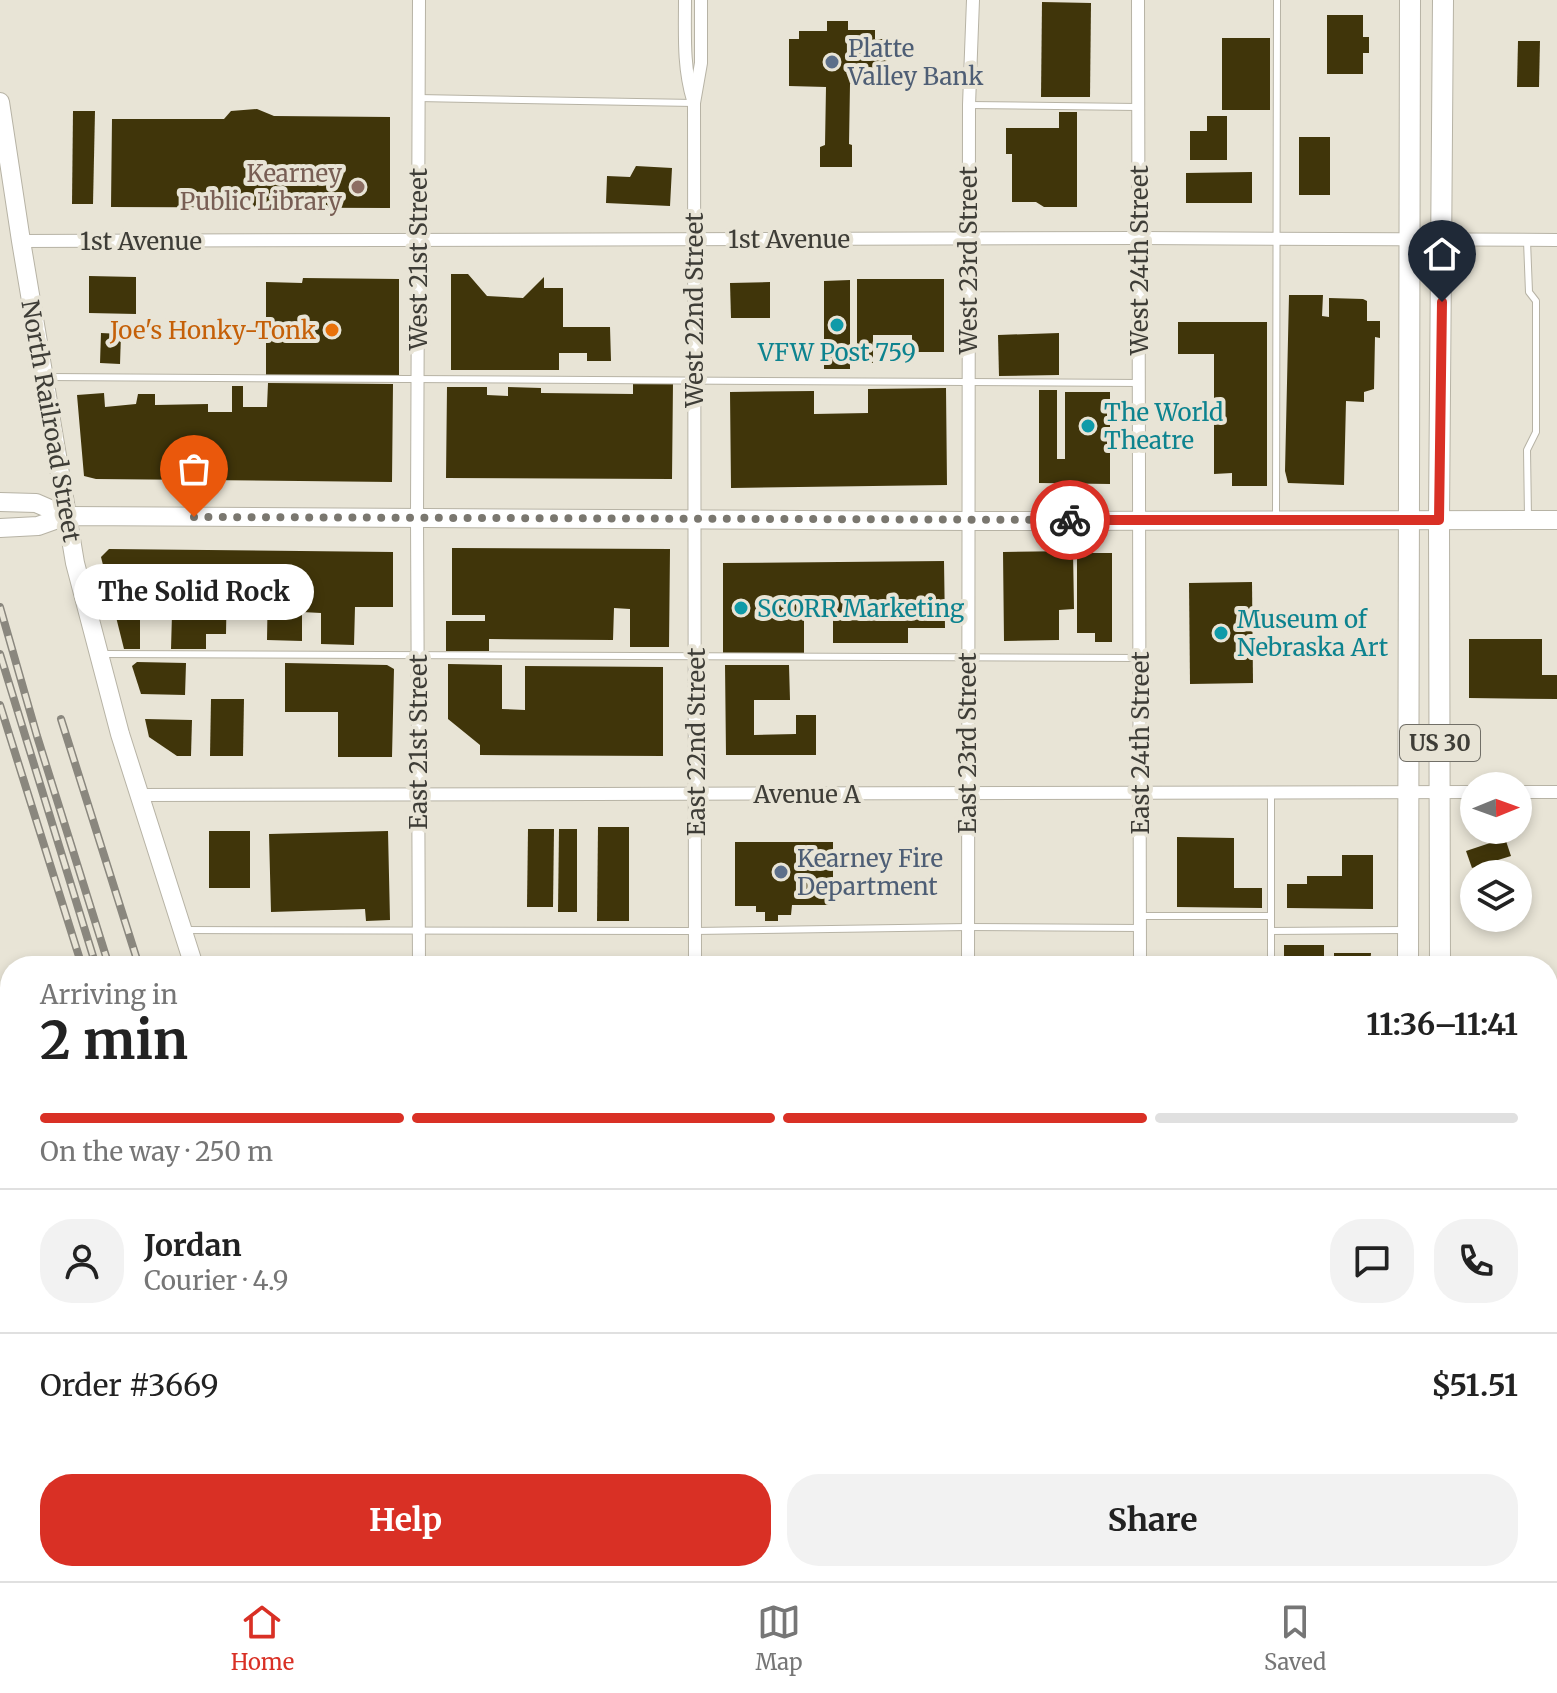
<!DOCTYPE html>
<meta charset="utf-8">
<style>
:root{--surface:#fff;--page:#f2f2f2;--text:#222;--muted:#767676;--line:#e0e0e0;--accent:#d93025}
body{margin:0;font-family:Merriweather,serif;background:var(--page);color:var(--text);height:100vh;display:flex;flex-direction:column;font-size:30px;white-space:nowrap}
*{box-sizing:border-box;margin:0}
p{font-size:26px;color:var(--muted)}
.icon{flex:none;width:44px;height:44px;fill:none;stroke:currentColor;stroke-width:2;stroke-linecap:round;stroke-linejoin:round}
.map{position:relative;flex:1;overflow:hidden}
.details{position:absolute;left:0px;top:956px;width:1558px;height:626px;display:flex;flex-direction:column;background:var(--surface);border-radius:32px 32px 0 0;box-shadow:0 4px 12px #0003}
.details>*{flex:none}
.needle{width:52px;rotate:89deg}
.fabs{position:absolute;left:1460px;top:772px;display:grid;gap:16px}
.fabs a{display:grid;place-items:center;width:72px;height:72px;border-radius:50%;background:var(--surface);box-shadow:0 4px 12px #0003;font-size:40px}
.pin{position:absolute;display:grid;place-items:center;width:68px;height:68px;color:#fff;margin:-82px -34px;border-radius:50% 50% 50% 0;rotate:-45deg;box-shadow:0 0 8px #0007}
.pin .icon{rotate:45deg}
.courier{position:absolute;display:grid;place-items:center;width:80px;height:80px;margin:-40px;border:6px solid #d93025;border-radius:50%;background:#fff;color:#222;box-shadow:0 2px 10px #0007}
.bubble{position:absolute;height:56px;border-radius:28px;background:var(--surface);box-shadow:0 4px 12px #0003;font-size:26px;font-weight:700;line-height:56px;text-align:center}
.summary em{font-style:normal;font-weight:700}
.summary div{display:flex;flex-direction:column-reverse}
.summary{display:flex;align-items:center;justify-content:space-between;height:136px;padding:0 40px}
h1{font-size:52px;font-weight:700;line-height:60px}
.bar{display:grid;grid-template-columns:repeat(4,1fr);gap:12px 8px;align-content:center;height:96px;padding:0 40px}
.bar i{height:10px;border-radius:6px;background:var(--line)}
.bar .current{background:var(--accent)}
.bar p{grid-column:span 4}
.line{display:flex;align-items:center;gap:20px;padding:0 40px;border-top:2px solid var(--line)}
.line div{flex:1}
.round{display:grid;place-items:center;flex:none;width:84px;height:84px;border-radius:32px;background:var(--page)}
.action{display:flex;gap:16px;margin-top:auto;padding:16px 40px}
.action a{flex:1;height:92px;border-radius:32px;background:var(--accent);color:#fff;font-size:32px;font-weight:700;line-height:92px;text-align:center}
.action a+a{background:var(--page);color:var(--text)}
.tabs{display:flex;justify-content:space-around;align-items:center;height:112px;border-top:2px solid var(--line);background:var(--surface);font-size:22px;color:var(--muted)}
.tabs a{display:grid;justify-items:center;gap:4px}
.tabs .current{color:var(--accent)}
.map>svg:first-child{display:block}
.building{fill:#40350a}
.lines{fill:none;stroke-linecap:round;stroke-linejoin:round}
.lane-casing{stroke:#b7b3a5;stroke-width:8}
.street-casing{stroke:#b7b3a5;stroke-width:14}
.secondary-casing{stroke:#b7b3a5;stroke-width:20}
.primary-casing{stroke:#b7b3a5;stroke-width:22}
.lane{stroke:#fff;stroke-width:6}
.street{stroke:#fff;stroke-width:12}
.secondary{stroke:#fff;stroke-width:18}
.primary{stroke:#fff;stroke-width:20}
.rail-casing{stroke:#8a877e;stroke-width:8}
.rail{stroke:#e8e4d6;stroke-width:5;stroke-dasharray:15;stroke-linecap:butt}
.done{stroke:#7a776f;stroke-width:8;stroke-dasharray:0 14.4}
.route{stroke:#d93025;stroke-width:10}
.service-dot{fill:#5c6f8a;stroke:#e8e4d6;stroke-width:3}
.education-dot{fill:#8d6e63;stroke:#e8e4d6;stroke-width:3}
.culture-dot{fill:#0f9aa8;stroke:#e8e4d6;stroke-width:3}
.food-dot{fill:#e8710a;stroke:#e8e4d6;stroke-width:3}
.labels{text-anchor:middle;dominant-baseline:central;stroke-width:8;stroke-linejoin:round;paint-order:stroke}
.shield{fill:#e8e4d6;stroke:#716f67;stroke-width:2}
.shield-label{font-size:22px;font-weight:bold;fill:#3e3d37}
.service-label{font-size:24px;fill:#4e5e75;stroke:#e8e4d6;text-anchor:start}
.education-label{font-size:24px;fill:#785e54;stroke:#e8e4d6;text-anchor:end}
.street-label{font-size:24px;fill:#3e3d37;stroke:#e8e4d6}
.food-label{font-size:24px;fill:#c56008;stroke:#e8e4d6;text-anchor:end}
.culture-label{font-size:24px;fill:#0d838f;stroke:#e8e4d6;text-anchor:start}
</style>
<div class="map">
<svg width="1557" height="1581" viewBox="0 0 1557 1581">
<rect width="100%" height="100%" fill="#e8e4d6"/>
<g class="building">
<polygon points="1042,2 1091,3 1090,97 1041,97"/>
<polygon points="1327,15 1363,15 1363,37 1369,37 1369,53 1363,53 1363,74 1327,74"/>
<polygon points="827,21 848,21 848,30 875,30 875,39 887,39 886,85 850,84 849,144 852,145 852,167 820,167 820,147 825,145 826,87 789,86 789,39 799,39 799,31 827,31"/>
<rect x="1222" y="38" width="48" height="72"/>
<polygon points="1518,41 1540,41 1539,87 1517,87"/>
<polygon points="257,109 274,116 390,117 390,208 111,207 112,119 224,119 231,111"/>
<polygon points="73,111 95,111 93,204 72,204"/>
<polygon points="1059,112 1077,112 1077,207 1044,207 1036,202 1012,202 1012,154 1006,154 1006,128 1059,128"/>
<polygon points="1207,116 1227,116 1227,160 1190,160 1190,131 1207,131"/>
<rect x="1299" y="137" width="31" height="58"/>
<polygon points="636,166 672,168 670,206 606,203 607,176 630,177"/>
<polygon points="1252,172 1252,203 1186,203 1186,173"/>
<polygon points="451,274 468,274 487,296 523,298 544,277 544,288 563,288 563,327 610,327 611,361 587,361 587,353 559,353 559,370 451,370"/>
<polygon points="89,276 136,277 136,314 89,313"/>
<polygon points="303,278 399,279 399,377 266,377 266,282 302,283"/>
<polygon points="857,279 944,279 944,352 912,352 912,335 873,335 873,363 857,363"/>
<polygon points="850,280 850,369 824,369 824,281"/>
<polygon points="770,282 770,318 731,318 730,283"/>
<polygon points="1289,295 1323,295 1322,316 1329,317 1329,298 1363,299 1367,301 1367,321 1380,321 1380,338 1375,337 1374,389 1364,392 1364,402 1346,401 1344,485 1288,483 1285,471"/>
<polygon points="1178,322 1267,322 1267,486 1232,486 1232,473 1214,474 1214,354 1178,354"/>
<polygon points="101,333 121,334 120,364 100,363"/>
<polygon points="1059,333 1059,375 999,376 998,335"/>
<polygon points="633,382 673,382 672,479 446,478 447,387 487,387 487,395 508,396 508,387 541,388 541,393 633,394"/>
<polygon points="268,383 393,384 392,482 96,479 84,476 77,395 104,393 105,407 136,404 138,394 155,394 155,405 208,404 208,412 232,412 232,386 243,386 243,407 267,407"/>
<polygon points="946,388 947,485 731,488 730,392 814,391 814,414 868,413 868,389"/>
<polygon points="1039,390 1057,390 1057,459 1065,459 1065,392 1110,392 1110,484 1039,483"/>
<polygon points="452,548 670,549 669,647 630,647 630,609 614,608 613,640 489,639 489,651 446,651 446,621 485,621 485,615 452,615"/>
<polygon points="109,549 393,552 393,607 355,607 354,645 321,644 321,613 302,612 302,641 267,640 268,578 227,578 226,634 206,634 206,649 171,649 172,614 140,614 140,649 124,649 101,557"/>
<polygon points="1073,551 1074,609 1059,610 1059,640 1004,641 1003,552"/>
<polygon points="1077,553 1112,553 1112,642 1095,642 1095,633 1077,633"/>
<polygon points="944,561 945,628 908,628 908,643 833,643 833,602 804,603 804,653 723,653 723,563"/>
<polygon points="1252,582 1253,683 1190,684 1189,583"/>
<polygon points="1469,639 1542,639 1542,675 1557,675 1557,699 1469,698"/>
<polygon points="137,662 186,663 185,695 141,694 132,666"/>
<polygon points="285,663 387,665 394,669 392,757 338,757 338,712 285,712"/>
<polygon points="448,664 502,665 502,709 525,710 525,666 663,667 663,756 480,755 480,745 448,719"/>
<polygon points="725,665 789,665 790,700 754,700 754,735 796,734 796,715 816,715 816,755 726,755"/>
<polygon points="211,699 244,699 243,756 210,756"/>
<polygon points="145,719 192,720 191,756 177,756 149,737"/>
<polygon points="598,827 629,827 629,921 597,921"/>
<polygon points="528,829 554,829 553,907 527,907"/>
<polygon points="559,829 577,829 577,912 558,912"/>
<rect x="209" y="831" width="41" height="57"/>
<polygon points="388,831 390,920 366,921 365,909 271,912 269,834"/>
<polygon points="1177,837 1234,838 1234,888 1262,888 1262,908 1177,907"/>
<polygon points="1505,838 1511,856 1472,868 1466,851"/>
<polygon points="735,842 833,842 833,905 792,905 791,915 778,915 778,921 765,921 765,912 756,912 756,906 735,906"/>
<polygon points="1342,855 1373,855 1373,909 1287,908 1287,884 1307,884 1307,876 1342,876"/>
<rect x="1284" y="945" width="40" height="21"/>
<polygon points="1334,953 1371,953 1370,966 1334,966"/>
<rect x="1284" y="1572" width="47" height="9"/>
</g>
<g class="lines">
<defs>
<g id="lane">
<polyline points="418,98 694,103"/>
<polyline points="969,105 1137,107"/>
<polyline points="1527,241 1529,292 1536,301 1536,432 1527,450 1528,517"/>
<polyline points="47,377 1140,383"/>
<polyline points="1276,516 1277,0"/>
<polyline points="103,654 1140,658"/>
<polyline points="1140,916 1271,916"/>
<polyline points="183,930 695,931 968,927 1140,928"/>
<polyline points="1271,931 1405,930"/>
<polyline points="1271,966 1271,793"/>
<polyline points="1268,1581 1268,1572"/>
</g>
<g id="street">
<polyline points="419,0 417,518 419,966"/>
<path d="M685,0C685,34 683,67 693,100"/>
<polyline points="1138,0 1140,966"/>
<polyline points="21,241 1139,238 1557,240"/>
<polyline points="1518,792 1557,792"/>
<polyline points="139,795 1474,792"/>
<polyline points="695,966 694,103 701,63 701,0"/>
<polyline points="968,966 969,105 973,0"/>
<polyline points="1548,1072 1557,1072"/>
<polyline points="1548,1341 1557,1341"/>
<polyline points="0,1344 10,1344"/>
<polyline points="94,1572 97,1581"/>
<polyline points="691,1572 691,1581"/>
<polyline points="1140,1572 1140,1581"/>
<polyline points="963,1581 963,1572"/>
</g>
<g id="secondary">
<polyline points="0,102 21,241 75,563 120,734 194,966"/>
<polyline points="0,502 36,503 66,516"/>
<polyline points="0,528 38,526 66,516 968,521 1557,520"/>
<polyline points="392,1572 394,1581"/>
</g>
<g id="primary">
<polyline points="1408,966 1410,0"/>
<polyline points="1440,966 1439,520 1443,0"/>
<polyline points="1406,1581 1406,1572"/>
<polyline points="1437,1581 1437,1572"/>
</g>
</defs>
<use href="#lane" class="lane-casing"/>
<use href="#street" class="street-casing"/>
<use href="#secondary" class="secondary-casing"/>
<use href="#primary" class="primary-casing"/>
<use href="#lane" class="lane"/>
<use href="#street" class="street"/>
<use href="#secondary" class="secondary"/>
<use href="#primary" class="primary"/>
<defs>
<g id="rail">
<polyline points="0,607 37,736 109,966"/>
<polyline points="0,654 96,966"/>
<polyline points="0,705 82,966"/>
<polyline points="61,719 139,966"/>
<polyline points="0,1527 10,1509"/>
<polyline points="274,1572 277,1581"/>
<polyline points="288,1572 291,1581"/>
<polyline points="313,1572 315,1581"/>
<polyline points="325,1572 329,1581"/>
</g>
</defs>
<use href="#rail" class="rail-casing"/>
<use href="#rail" class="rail"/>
</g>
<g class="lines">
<polyline class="done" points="194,517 1070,520"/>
<polyline class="route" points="1070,520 1439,520 1442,302"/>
</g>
<g class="service-dot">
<circle cx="832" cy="62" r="8"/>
<circle cx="781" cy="872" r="8"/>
</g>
<circle class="education-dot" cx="358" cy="187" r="8"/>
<g class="culture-dot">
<circle cx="837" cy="325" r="8"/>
<circle cx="1088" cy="426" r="8"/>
<circle cx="741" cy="608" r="8"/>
<circle cx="1221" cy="633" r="8"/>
</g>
<circle class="food-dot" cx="332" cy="330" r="8"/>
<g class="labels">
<rect class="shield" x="1400" y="725" width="80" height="36" rx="6"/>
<g class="shield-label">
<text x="1440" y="743">US 30</text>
</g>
<g class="service-label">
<text x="848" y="48">Platte<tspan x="848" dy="28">Valley Bank</tspan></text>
<text x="797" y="858">Kearney Fire<tspan x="797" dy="28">Department</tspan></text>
</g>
<g class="education-label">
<text x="342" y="173">Kearney<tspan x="342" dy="28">Public Library</tspan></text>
</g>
<g class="street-label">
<text x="789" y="239">1st Avenue</text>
<text x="141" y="241">1st Avenue</text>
<text transform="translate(418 259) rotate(-90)">West 21st Street</text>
<text transform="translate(968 260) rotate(-90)">West 23rd Street</text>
<text transform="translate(1139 260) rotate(-90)">West 24th Street</text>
<text transform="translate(694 310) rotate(-90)">West 22nd Street</text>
<text transform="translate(51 421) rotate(80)">North Railroad Street</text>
<text transform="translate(418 742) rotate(-90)">East 21st Street</text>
<text transform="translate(696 742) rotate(-90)">East 22nd Street</text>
<text transform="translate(967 743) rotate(-90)">East 23rd Street</text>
<text transform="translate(1140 743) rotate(-90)">East 24th Street</text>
<text x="807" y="794">Avenue A</text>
</g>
<g class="food-label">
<text x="316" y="330">Joe's Honky-Tonk</text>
</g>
<g class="culture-label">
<text x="837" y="352" text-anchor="middle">VFW Post 759</text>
<text x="1104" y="412">The World<tspan x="1104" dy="28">Theatre</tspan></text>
<text x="757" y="608">SCORR Marketing</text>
<text x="1237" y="619">Museum of<tspan x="1237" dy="28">Nebraska Art</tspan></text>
</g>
</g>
</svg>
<div class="fabs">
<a><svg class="needle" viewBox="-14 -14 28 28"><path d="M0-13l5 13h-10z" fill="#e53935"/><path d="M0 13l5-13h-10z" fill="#767676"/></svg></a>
<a><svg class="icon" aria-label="layers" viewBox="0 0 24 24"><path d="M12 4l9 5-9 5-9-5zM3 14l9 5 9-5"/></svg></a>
</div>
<div class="pin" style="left:194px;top:517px;background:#ea580c"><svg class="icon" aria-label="bag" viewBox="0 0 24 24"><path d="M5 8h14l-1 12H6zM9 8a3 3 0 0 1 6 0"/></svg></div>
<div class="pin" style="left:1442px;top:302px;background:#1f2937"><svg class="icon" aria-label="home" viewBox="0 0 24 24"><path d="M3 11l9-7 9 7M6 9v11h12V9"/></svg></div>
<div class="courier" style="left:1070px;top:520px"><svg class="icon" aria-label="bike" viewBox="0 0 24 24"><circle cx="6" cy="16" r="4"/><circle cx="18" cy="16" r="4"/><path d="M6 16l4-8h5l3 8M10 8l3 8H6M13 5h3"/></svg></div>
<div class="bubble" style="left:74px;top:564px;width:240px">The Solid Rock</div>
<section class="details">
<div class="summary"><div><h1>2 min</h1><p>Arriving in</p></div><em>11:36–11:41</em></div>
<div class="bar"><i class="current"></i><i class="current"></i><i class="current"></i><i></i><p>On the way · 250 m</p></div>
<div class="line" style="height:144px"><a class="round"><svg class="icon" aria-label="person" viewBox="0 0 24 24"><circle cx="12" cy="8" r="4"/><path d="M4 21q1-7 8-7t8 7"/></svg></a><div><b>Jordan</b><p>Courier · 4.9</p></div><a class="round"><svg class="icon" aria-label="chat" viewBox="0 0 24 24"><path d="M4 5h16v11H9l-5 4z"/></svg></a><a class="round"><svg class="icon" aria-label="phone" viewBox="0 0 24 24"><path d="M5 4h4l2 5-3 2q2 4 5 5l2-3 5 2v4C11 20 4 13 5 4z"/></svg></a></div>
<div class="line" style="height:104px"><div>Order #3669</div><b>$51.51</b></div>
<div class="action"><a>Help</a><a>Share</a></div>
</section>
</div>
<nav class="tabs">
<a class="current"><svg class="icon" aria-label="home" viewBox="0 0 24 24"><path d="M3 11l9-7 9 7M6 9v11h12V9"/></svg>Home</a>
<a><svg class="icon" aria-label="map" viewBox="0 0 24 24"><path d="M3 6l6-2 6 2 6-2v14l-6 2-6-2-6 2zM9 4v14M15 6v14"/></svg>Map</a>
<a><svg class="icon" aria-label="saved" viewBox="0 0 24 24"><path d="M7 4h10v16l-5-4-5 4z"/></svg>Saved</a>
</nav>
